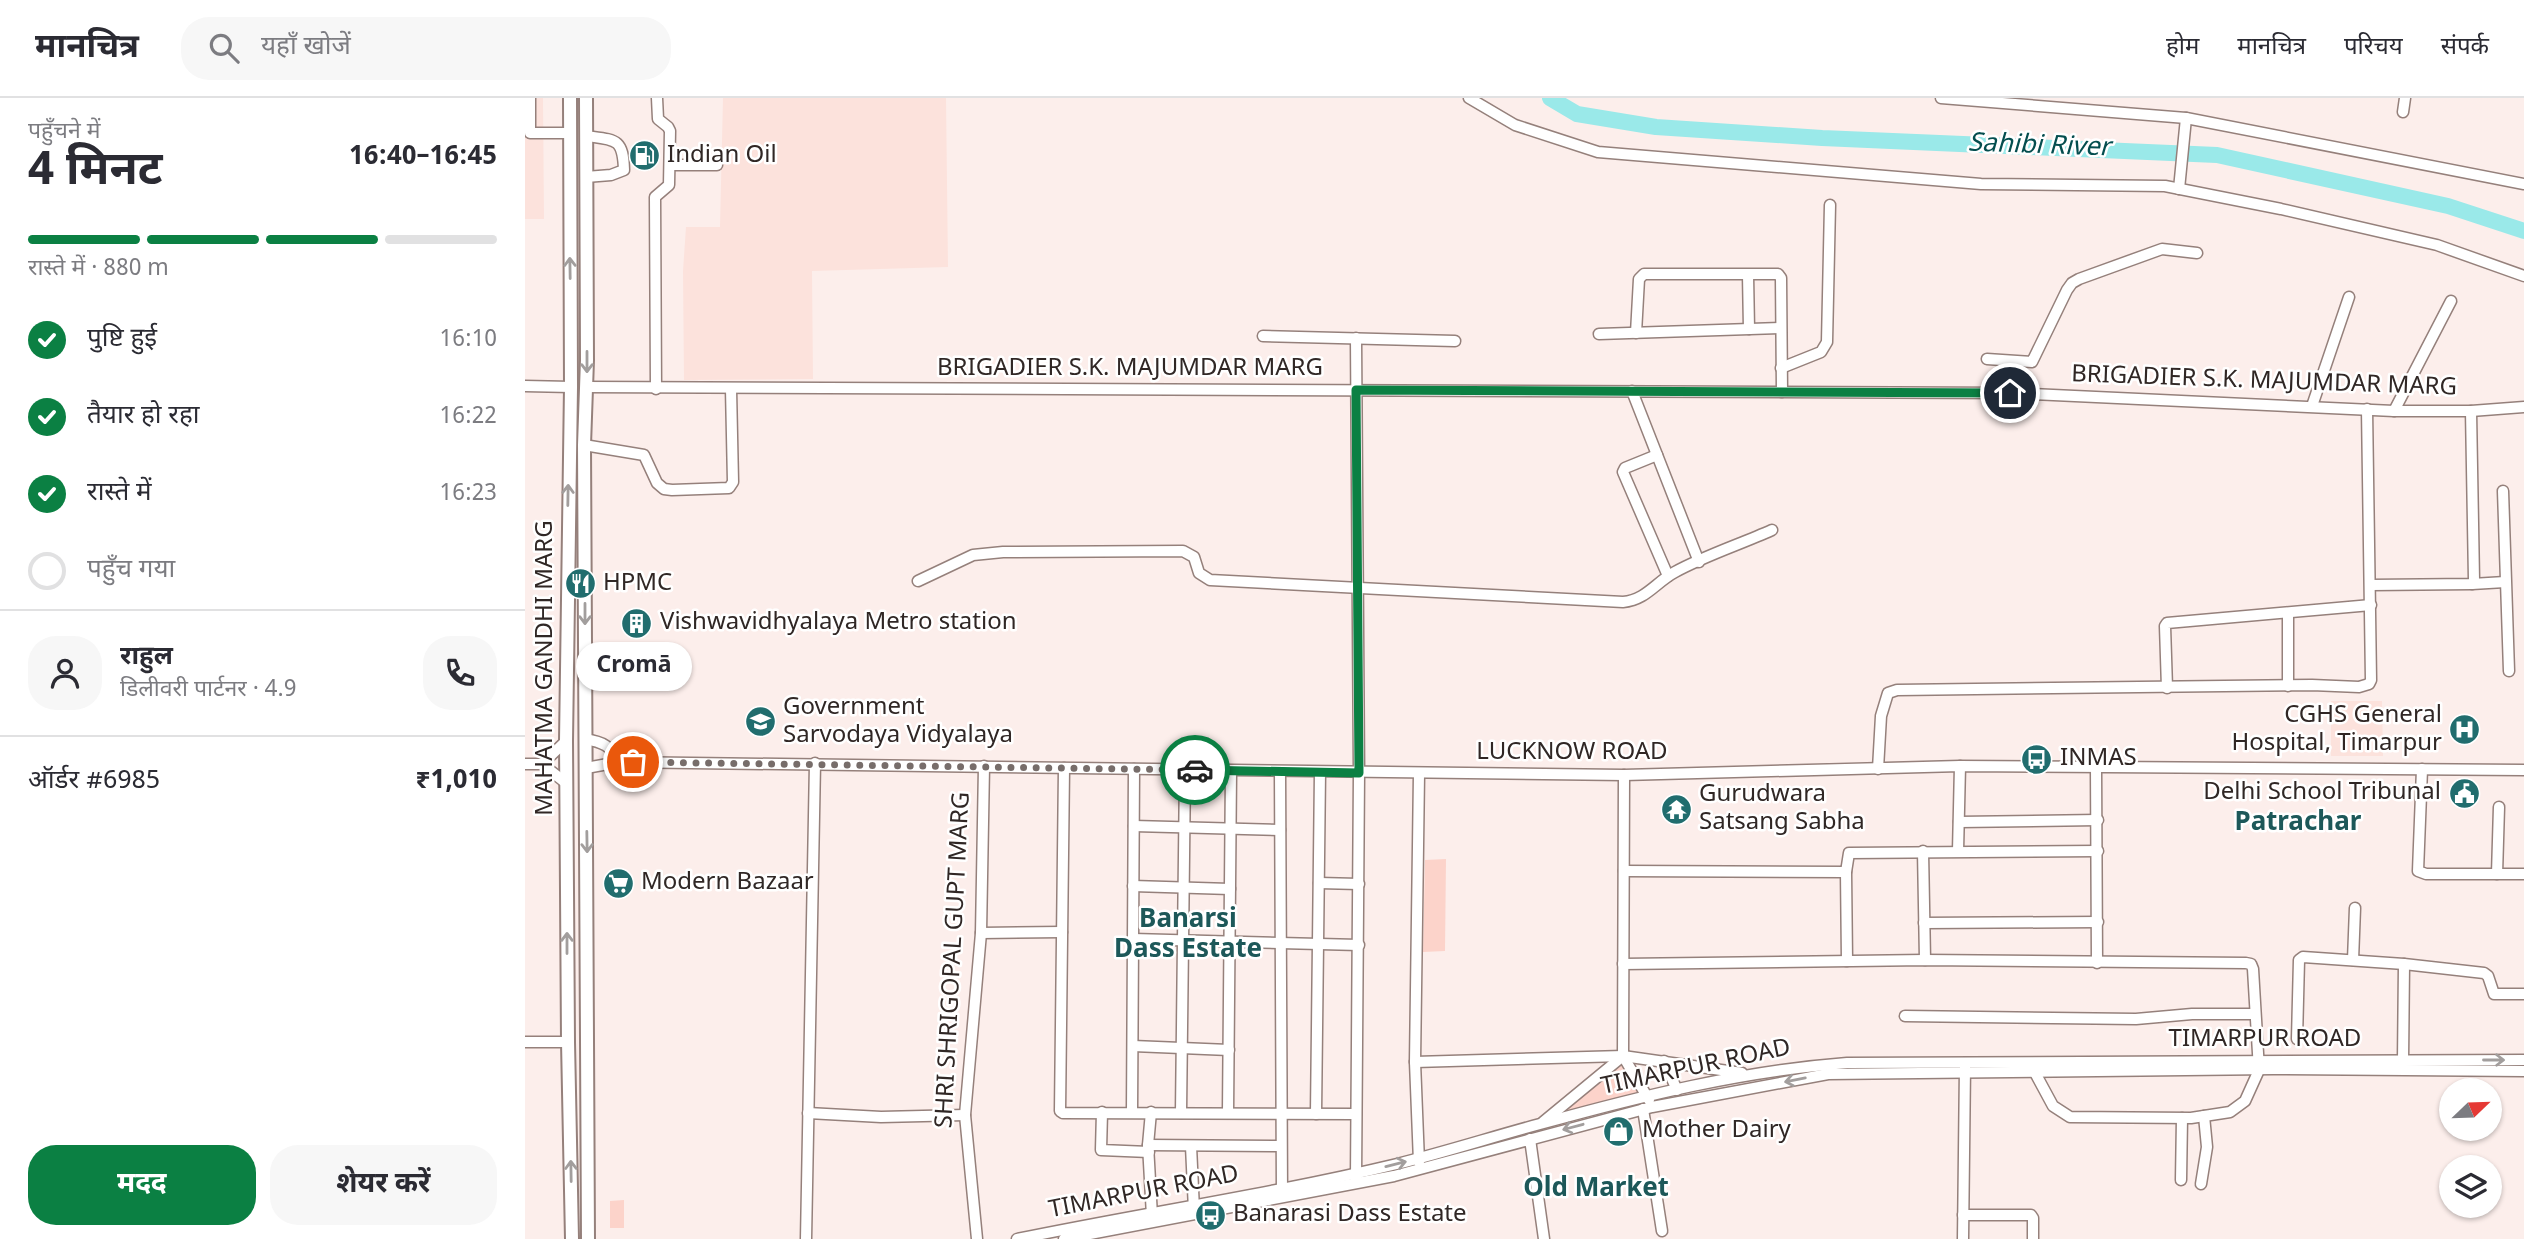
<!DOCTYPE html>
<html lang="hi">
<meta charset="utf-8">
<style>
:root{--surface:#fff;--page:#f7f7f7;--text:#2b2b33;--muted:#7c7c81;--line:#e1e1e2;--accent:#0b8043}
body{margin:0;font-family:Georgia,"Noto Sans Devanagari",serif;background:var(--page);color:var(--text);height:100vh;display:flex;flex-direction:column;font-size:26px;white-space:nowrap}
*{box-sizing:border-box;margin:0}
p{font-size:23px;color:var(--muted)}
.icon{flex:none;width:38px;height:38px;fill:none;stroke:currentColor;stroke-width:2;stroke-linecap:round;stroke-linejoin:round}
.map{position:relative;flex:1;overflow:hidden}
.details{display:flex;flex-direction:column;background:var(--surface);width:525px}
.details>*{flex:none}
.needle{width:46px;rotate:67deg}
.buttons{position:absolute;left:1914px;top:980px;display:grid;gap:14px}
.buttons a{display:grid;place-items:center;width:63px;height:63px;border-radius:50%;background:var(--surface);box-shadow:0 2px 5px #0004;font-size:35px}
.pin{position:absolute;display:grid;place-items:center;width:60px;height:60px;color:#fff;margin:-30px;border:4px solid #fff;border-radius:50%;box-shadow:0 2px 7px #0007}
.courier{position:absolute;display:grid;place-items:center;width:70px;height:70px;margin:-35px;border:5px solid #0b8043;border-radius:50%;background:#fff;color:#222;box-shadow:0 2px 9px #0007}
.bubble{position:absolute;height:49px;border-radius:24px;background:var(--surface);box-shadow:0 2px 5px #0004;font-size:23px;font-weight:700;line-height:49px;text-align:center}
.head em{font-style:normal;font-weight:700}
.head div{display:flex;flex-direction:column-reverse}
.head{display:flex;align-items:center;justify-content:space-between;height:119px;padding:0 28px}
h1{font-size:46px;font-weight:700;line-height:52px}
.bar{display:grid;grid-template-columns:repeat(4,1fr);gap:10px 7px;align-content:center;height:84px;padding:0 28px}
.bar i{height:9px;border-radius:5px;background:var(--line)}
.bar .current{background:var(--accent)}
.bar p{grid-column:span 4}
.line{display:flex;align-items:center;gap:18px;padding:0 28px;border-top:2px solid var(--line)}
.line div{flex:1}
.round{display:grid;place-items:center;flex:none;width:74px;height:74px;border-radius:28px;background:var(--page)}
ol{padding:0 28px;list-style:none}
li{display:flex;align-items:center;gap:21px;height:77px}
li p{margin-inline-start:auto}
li .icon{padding:7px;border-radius:50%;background:var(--accent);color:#fff;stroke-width:4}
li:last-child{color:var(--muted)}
li i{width:38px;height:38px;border:4px solid var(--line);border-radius:50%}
.cta{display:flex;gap:14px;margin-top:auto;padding:14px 28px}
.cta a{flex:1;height:80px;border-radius:28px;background:var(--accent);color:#fff;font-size:28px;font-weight:700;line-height:80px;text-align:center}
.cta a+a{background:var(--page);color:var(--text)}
header{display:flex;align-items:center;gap:42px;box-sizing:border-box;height:98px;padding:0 35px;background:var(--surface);border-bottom:2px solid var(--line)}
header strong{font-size:33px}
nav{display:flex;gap:38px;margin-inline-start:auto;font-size:24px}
.search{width:490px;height:63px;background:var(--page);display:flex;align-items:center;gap:18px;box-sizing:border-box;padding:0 24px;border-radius:28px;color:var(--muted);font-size:26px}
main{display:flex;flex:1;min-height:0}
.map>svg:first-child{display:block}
.built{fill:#fce2dc}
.green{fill:#fcd3ca}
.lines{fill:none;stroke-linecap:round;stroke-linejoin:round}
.river{stroke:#9ae9e9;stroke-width:16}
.minor-casing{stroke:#95807b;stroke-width:13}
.major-casing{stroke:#95807b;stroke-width:16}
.minor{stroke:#fff;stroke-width:10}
.major{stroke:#fff;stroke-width:12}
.oneway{stroke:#a29e9d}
.done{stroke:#776d6a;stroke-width:7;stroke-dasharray:0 12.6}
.route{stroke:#0b8043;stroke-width:9}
.labels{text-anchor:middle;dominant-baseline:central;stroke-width:5;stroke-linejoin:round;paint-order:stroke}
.poi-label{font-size:24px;fill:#302725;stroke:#fff;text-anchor:start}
.street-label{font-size:24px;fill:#302725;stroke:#fff}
.water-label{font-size:26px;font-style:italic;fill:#044e4f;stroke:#fff}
.neighbourhood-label{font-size:26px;font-weight:bold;fill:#1d5859;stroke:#fff}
</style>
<header>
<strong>मानचित्र</strong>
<div class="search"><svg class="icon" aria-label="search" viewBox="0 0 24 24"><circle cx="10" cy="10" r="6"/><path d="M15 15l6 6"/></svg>यहाँ खोजें</div>
<nav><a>होम</a><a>मानचित्र</a><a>परिचय</a><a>संपर्क</a></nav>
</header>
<main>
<section class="details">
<div class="head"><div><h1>4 मिनट</h1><p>पहुँचने में</p></div><em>16:40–16:45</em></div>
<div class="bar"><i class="current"></i><i class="current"></i><i class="current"></i><i></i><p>रास्ते में · 880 m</p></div>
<ol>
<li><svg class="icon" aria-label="check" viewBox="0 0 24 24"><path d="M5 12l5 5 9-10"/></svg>पुष्टि हुई<p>16:10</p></li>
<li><svg class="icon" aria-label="check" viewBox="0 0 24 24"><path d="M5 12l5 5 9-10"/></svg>तैयार हो रहा<p>16:22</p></li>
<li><svg class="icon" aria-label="check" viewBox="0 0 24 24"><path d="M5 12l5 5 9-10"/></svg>रास्ते में<p>16:23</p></li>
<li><i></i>पहुँच गया</li>
</ol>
<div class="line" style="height:126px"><a class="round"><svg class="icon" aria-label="person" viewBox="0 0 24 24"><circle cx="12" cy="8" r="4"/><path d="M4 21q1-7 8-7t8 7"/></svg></a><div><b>राहुल</b><p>डिलीवरी पार्टनर · 4.9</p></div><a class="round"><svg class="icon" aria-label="phone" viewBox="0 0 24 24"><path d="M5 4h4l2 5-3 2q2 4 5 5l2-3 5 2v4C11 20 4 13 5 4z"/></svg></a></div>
<div class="line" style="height:91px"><div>ऑर्डर #6985</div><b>₹1,010</b></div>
<div class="cta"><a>मदद</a><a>शेयर करें</a></div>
</section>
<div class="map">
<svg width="1999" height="1141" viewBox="0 0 1999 1141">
<rect width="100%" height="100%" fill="#fceeeb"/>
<g class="built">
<polygon points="0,0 18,0 19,121 0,121"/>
<polygon points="198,0 421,0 423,169 287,173 288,281 159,282 158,173 161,129 195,129"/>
<polygon points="1806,603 1857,603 1858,658 1806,658"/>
</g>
<g class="green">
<polygon points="921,761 920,853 898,854 900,762"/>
<polygon points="1096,965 1115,996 1044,1013 1042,1009"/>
<polygon points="99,1102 99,1130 85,1130 85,1103"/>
</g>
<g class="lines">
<polyline class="river" points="1025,0 1052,16 1131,29 1297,40 1692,57 1923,108 1999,133"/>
<defs>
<g id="minor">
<polyline points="5,0 5,35 45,35"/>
<polyline points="944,0 990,27 1073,54 1456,86 1640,88 1756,111 1912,147 1999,178"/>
<polyline points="1416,0 1661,20 1999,86"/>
<polyline points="1878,14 1880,0"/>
<path d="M61,38C91,42 98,40 99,72L86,77L61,79"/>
<polyline points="145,67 192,67"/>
<polyline points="1654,91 1661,20"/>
<polyline points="1223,177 1224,231"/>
<polyline points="1111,235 1114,181 1119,176 1253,176 1256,180 1257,294"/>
<polyline points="1074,236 1255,230"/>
<polyline points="738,238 930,243"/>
<polyline points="1462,261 1507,264 1542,192 1547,185 1554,181 1637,151 1672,155"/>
<polyline points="1483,264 1485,295"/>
<polyline points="1256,270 1296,254 1302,244 1305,107"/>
<polyline points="0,288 46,289"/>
<polyline points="61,289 1485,295 1869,313 1946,313 1999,309"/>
<polyline points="131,291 130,99 144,87 145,33 143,29 133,21 132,0"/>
<polyline points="1107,293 1174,464"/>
<polyline points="1787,308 1824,199"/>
<polyline points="1869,313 1926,203"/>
<polyline points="59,347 119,357 132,385 139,391 147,392 204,390 208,384 206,291"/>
<polyline points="1132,357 1100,370 1098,374 1143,478"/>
<polyline points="1978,393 1984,573"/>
<path d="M393,483L448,457L478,454L658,453L669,459L674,475L685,482L1098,504C1121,502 1131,484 1150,474C1179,458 1216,446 1247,432"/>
<polyline points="1947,486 1980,484"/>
<polyline points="1846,487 1947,486 1949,482 1946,313"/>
<polyline points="1763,516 1763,588"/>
<polyline points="1642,590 1640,528 1642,525 1846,507"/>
<path d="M60,641C78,644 86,648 94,664"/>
<polyline points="41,643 17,666 41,685"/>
<polyline points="0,666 17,666"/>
<polyline points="1571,669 1572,865"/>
<polyline points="61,670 94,664 1099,677 1435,668 1999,672"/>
<polyline points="539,670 535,1013 538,1015 831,1016"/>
<polyline points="1353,671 1356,618 1363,595 1372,592 1787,587 1834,589 1844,586 1846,582 1842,311"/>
<polyline points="1897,671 1893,773 1901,776 1999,776"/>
<polyline points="755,674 757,1097"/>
<polyline points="1434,724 1573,722"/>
<polyline points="609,728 755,732"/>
<polyline points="1398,753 1400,862"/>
<polyline points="1433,753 1435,668"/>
<polyline points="1099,773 1321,774"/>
<polyline points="1972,776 1974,709"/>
<polyline points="794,785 834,786"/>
<polyline points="608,788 705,791"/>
<polyline points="1399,825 1573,824"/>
<polyline points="456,835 537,834"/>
<polyline points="608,841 834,847"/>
<polyline points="1828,862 1830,810"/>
<polyline points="1322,863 1321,774 1324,755 1573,753"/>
<polyline points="1098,866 1400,862 1721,865 1726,866 1728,871 1734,972 1720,1003 1705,1014 1666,1020 1545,1019 1528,1008 1508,971"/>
<polyline points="1380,918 1611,921 1667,916 1730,916"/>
<polyline points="1772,941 1774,862 1778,859 1879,866 1959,875 1963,878 1969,896 1999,896"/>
<polyline points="0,944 43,944"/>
<polyline points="608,948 704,952"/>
<polyline points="1098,958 1124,1002"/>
<polyline points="1139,963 1152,992"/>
<polyline points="1878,963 1879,866"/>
<polyline points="890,964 1098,958 1217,975"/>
<polyline points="1118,1011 1137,1133"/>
<polyline points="577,1014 576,1052 624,1054"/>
<polyline points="607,1014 609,671"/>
<polyline points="626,1014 623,1047 627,1118"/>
<polyline points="283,1015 356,1019 440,1017"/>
<polyline points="656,1015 660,672"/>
<polyline points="703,1015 706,673"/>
<polyline points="791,1016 795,674"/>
<polyline points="1018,1024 1098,958 1099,677"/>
<polyline points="1005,1041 1019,1141"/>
<polyline points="623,1047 756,1048"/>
<polyline points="666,1048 669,1112"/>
<polyline points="894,1064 890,964 894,676"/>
<polyline points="831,1080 834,675 831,240"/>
<polyline points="1656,1082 1657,1020"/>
<polyline points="1676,1086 1682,1049 1679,1018"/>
<polyline points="1438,1117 1506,1117 1508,1120 1508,1141"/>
<polyline points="281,1141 290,665"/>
<polyline points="452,1141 440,1017 456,835 459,668"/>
<path d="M492,1141C618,1115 747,1096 872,1066C920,1054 967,1039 1015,1026C1116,998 1217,973 1322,965L1999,962"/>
<polyline points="539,1141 869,1078 1127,1009 1303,976 1748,971 1999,973"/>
<polyline points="1438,1141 1440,968"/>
</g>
<g id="major">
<polyline points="45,0 46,289 41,643 43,944 47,1141"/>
<polyline points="61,0 62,262 59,347 63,1141"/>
</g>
</defs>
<use href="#minor" class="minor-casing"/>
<use href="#major" class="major-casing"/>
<use href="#minor" class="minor"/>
<use href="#major" class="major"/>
</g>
<defs><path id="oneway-shaft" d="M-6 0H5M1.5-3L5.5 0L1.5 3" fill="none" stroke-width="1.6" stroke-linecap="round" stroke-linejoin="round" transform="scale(1.75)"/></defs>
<g class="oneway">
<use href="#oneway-shaft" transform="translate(45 170) rotate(-91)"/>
<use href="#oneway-shaft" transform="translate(62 264) rotate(90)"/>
<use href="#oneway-shaft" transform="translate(43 397) rotate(-89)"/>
<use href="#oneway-shaft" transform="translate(60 516) rotate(90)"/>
<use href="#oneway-shaft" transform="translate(62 744) rotate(89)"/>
<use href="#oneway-shaft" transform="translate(42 845) rotate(-90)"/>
<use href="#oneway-shaft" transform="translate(1969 962)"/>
<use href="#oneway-shaft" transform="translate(1270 982) rotate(169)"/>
<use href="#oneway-shaft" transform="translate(1048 1029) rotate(165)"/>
<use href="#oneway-shaft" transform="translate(871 1066) rotate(-14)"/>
<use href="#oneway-shaft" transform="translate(46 1073) rotate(-91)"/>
</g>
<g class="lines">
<polyline class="done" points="108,664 670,672"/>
<polyline class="route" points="670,672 834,675 831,292 1485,295"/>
</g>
<defs>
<symbol id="fuel-disc" viewBox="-11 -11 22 22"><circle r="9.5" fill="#216d6e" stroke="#fff"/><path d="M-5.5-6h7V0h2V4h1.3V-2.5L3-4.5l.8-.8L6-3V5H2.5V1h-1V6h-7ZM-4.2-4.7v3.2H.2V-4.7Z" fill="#fff"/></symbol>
<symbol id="restaurant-disc" viewBox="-11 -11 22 22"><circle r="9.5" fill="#216d6e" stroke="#fff"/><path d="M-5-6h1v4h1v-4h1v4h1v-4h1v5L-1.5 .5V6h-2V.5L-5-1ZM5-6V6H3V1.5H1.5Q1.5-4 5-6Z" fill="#fff"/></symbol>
<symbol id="building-disc" viewBox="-11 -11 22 22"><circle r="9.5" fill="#216d6e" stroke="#fff"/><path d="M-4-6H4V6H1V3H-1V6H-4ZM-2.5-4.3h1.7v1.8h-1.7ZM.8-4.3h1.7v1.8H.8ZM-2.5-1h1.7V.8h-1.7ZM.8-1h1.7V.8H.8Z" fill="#fff"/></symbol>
<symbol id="school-disc" viewBox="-11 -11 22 22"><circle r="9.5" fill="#216d6e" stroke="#fff"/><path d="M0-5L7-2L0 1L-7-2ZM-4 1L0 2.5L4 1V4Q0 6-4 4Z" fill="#fff"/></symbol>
<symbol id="hospital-disc" viewBox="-11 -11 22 22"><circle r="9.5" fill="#216d6e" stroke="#fff"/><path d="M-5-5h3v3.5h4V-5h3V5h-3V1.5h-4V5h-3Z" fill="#fff"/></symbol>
<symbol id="bus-disc" viewBox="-11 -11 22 22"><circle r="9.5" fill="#216d6e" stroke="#fff"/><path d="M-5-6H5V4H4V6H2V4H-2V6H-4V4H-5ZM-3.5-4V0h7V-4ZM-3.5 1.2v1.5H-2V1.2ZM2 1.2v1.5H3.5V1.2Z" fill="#fff"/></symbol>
<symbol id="civic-disc" viewBox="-11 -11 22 22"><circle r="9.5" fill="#216d6e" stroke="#fff"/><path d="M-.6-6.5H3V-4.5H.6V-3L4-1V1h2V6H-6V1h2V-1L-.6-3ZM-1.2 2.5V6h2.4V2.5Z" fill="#fff"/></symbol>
<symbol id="temple-disc" viewBox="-11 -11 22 22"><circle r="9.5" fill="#216d6e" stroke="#fff"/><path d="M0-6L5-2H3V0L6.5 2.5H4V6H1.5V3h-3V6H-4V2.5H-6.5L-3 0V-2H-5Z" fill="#fff"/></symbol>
<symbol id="supermarket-disc" viewBox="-11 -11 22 22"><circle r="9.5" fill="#216d6e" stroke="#fff"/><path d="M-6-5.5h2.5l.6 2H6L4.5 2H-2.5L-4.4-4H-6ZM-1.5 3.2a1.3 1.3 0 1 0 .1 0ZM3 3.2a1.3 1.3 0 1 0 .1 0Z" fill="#fff"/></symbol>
<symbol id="shop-disc" viewBox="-11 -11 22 22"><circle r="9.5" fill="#216d6e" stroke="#fff"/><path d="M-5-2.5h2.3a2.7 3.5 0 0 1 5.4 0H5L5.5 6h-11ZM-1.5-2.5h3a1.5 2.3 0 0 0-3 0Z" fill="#fff"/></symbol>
</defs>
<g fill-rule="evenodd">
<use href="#fuel-disc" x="102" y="40" width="35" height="35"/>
<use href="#restaurant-disc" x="38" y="468" width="35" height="35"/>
<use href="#building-disc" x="94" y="508" width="35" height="35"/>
<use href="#school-disc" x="218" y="606" width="35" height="35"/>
<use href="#hospital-disc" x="1922" y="614" width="35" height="35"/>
<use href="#bus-disc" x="1494" y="644" width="35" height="35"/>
<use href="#civic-disc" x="1922" y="678" width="35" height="35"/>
<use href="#temple-disc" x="1134" y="694" width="35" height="35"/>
<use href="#supermarket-disc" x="76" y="768" width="35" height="35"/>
<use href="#shop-disc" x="1076" y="1016" width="35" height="35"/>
<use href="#bus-disc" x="668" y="1100" width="35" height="35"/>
</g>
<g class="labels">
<g class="poi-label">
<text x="142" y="58">Indian Oil</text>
<text x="78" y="486">HPMC</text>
<text x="135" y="525">Vishwavidhyalaya Metro station</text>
<text x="258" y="610">Government<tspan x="258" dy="28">Sarvodaya Vidyalaya</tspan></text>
<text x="1917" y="618" text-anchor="end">CGHS General<tspan x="1917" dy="28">Hospital, Timarpur</tspan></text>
<text x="1535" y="661">INMAS</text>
<text x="1916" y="695" text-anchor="end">Delhi School Tribunal</text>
<text x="1174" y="697">Gurudwara<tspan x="1174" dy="28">Satsang Sabha</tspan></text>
<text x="116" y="785">Modern Bazaar</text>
<text x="1117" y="1033">Mother Dairy</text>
<text x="708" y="1117">Banarasi Dass Estate</text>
</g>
<g class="street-label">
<text x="605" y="271">BRIGADIER S.K. MAJUMDAR MARG</text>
<text transform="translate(1739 284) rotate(2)">BRIGADIER S.K. MAJUMDAR MARG</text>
<text transform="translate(21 570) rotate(-90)">MAHATMA GANDHI MARG</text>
<text x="1047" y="655">LUCKNOW ROAD</text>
<text transform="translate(429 862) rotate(-87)">SHRI SHRIGOPAL GUPT MARG</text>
<text x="1740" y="942">TIMARPUR ROAD</text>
<text transform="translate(1171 970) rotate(-12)">TIMARPUR ROAD</text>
<text transform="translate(619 1095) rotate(-11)">TIMARPUR ROAD</text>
</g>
<g class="water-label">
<text transform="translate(1514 49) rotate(2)">Sahibi River</text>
</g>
<g class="neighbourhood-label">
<text x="1773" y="726">Patrachar</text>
<text x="663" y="823">Banarsi<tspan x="663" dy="30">Dass Estate</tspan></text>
<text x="1071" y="1092">Old Market</text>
</g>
</g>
</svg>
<div class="buttons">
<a><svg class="needle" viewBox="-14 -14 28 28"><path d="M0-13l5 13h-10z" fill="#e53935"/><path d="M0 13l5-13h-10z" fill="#7c7c81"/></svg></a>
<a><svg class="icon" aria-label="layers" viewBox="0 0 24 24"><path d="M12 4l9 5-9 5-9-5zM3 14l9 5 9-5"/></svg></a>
</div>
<div class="pin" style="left:108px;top:664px;background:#ea580c"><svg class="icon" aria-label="bag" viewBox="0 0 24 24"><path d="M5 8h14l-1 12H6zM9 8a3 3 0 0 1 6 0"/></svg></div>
<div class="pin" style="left:1485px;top:295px;background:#1f2937"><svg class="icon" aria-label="home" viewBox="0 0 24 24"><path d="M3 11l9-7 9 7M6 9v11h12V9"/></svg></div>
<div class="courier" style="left:670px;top:672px"><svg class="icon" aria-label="car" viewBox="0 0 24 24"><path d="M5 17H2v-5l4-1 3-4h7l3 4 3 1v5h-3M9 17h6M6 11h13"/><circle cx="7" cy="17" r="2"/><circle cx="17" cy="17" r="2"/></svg></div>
<div class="bubble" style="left:51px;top:544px;width:116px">Cromā</div>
</div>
</main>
